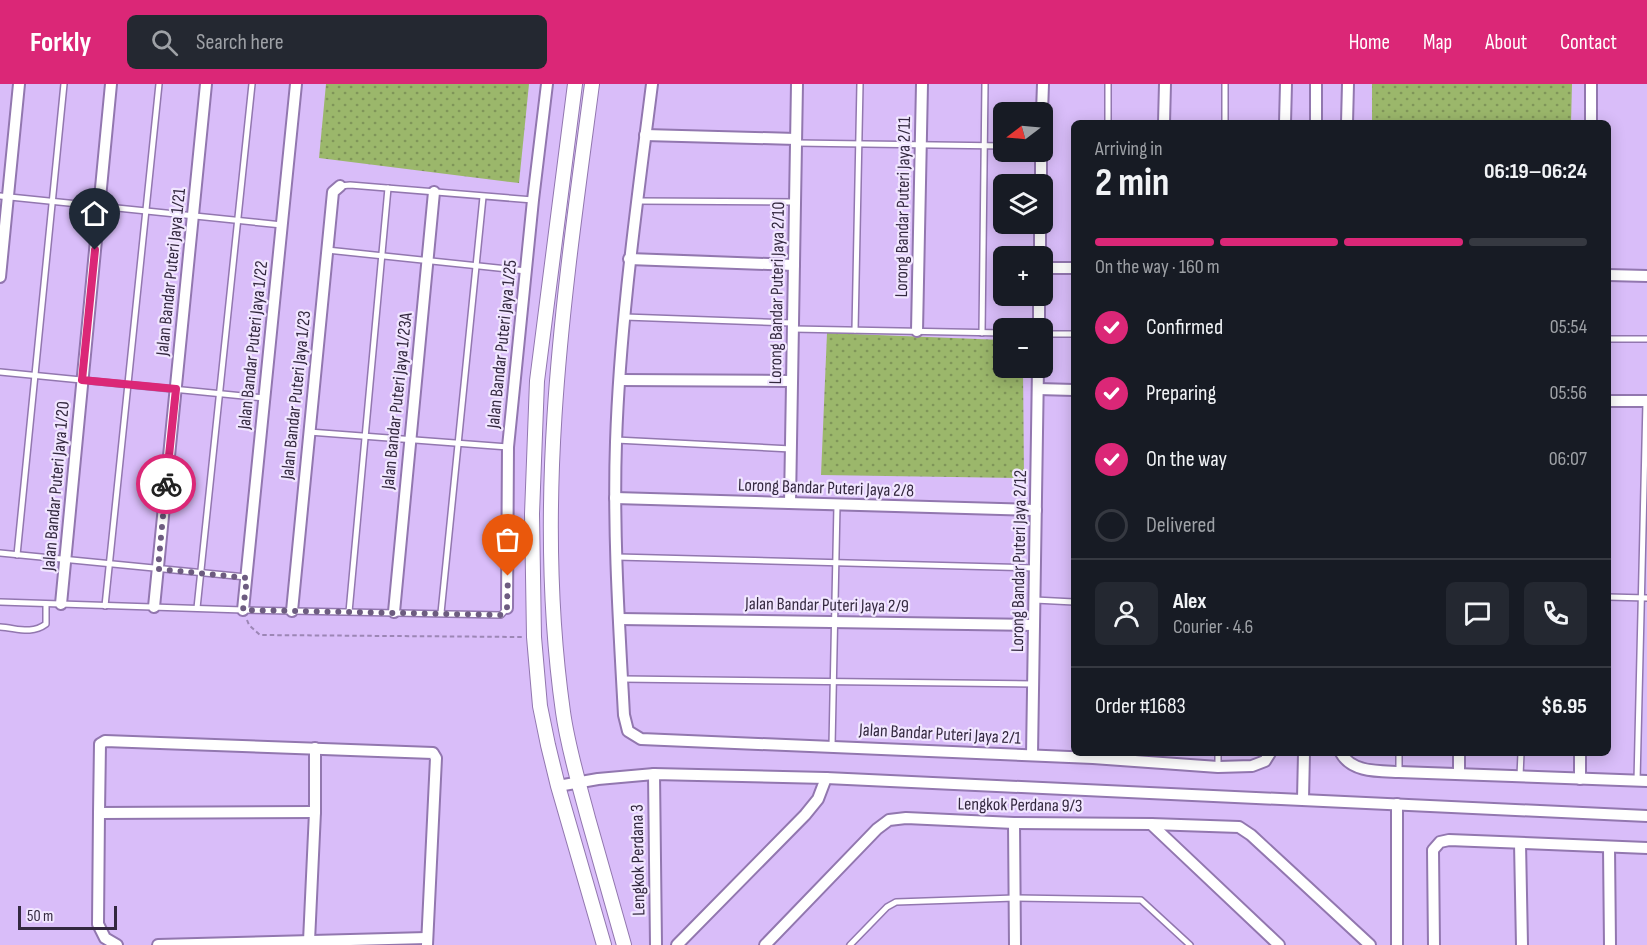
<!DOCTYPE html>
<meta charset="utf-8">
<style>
:root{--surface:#171b24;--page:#242831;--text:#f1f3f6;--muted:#9ea1a6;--line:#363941;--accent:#db2777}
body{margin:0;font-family:"Sofia Sans Condensed",sans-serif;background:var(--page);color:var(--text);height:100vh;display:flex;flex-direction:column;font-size:22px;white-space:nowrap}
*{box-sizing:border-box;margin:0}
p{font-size:20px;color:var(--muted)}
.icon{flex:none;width:33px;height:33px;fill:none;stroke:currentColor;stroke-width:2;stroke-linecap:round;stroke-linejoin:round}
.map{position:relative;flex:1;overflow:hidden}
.details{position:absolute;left:1071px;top:36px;width:540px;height:636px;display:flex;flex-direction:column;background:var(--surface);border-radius:9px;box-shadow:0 3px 15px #0003}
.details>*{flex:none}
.needle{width:39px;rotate:254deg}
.fabs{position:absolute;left:993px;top:18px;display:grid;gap:12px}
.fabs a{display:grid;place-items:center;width:60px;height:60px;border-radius:9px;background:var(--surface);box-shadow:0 3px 15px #0003;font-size:30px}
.scale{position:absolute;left:18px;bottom:15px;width:99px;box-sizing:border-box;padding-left:6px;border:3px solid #33283f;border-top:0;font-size:16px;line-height:21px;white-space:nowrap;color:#33283f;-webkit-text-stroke:4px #f1e6ff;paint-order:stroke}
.pin{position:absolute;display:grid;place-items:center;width:51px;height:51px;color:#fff;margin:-62px -26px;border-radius:50% 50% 50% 0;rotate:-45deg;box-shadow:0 0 6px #0007}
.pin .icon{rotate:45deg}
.courier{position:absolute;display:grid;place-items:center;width:60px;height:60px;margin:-30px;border:4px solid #db2777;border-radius:50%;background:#fff;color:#222;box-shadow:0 2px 8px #0007}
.overview em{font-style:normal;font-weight:700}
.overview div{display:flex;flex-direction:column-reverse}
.overview{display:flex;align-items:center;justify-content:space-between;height:102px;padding:0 24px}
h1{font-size:39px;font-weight:700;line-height:45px}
.bar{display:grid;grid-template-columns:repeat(4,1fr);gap:9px 6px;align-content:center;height:72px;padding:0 24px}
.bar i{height:8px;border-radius:4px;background:var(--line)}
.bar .on{background:var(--accent)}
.bar p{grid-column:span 4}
.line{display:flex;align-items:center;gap:15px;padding:0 24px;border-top:2px solid var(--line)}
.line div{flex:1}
.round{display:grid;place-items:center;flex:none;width:63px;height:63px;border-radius:9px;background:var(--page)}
ol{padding:0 24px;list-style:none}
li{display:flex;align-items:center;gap:18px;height:66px}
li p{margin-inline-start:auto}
li .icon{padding:6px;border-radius:50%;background:var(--accent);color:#fff;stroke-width:4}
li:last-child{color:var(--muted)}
li i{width:33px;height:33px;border:3px solid var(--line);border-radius:50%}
header{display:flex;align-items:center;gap:36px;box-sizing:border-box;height:84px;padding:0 30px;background:var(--accent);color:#fff}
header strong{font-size:28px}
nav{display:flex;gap:33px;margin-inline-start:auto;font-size:21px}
.search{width:420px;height:54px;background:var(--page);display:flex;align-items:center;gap:15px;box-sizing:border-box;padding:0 21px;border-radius:9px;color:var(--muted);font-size:22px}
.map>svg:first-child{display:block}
.park{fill:url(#park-dots)}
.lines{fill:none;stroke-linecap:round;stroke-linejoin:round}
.service-casing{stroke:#9277af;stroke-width:8}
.minor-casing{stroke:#9277af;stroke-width:14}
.tertiary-casing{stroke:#9277af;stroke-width:16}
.path{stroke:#9c86b5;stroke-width:2;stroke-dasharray:4.5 3;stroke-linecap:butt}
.service{stroke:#fff;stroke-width:5}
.minor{stroke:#fff;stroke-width:10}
.tertiary{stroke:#fff;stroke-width:14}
.done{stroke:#6d5c80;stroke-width:6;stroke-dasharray:0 10.8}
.route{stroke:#db2777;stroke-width:8}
.labels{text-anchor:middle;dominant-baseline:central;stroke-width:4.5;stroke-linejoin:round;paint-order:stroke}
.street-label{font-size:18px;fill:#33283f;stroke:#f1e6ff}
</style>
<header>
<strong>Forkly</strong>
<div class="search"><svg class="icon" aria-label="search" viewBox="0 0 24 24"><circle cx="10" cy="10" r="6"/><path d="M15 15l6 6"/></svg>Search here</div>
<nav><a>Home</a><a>Map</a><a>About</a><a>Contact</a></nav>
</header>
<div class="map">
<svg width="1647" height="861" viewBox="0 0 1647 861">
<defs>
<pattern id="park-dots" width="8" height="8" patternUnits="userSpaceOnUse" patternTransform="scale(1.5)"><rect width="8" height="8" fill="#9bb76b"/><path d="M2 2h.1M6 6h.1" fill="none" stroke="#7f9559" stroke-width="1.8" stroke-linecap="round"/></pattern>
</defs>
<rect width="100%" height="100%" fill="#d9bdf9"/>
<g class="park">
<polygon points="326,0 529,0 519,99 319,74"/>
<polygon points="1372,0 1572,0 1571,39 1372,39"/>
<polygon points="827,249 1003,256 1004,284 1023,284 1024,394 821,391"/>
</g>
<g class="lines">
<defs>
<g id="service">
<polyline points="1108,39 1108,0"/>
<polyline points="1225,39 1225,0"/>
<polyline points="796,59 1004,62"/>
<polyline points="340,102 350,101 533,116"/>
<polyline points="0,112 282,141"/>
<polyline points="638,117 795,118"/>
<polyline points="327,166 526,187"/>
<polyline points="625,233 792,239"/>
<polyline points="793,245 1004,249"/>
<polyline points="855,246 860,0"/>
<polyline points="982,249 985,0"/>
<polyline points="1042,250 1074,250"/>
<polyline points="1608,255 1647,255"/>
<polyline points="0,288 264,314"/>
<polyline points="309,348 508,363"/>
<polyline points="616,356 791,365"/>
<polyline points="0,469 246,493"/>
<polyline points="17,471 64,0"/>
<polyline points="617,473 1035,484"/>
<polyline points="1608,513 1647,514"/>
<polyline points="1035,516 1074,518"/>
<polyline points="0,518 243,526 501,531 507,524"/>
<polyline points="105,522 159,0"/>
<polyline points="197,524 252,0"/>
<polyline points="349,528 388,104"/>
<polyline points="441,529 483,113"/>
<path d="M0,543C17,544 31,551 46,540V520"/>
<polyline points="622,595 1033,600"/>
<polyline points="832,662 837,421"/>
<polyline points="1218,669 1218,683"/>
<polyline points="1399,688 1399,669"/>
<polyline points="1520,692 1521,669"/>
<polyline points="1637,697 1646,318"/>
<polyline points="850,861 887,823 896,818 1015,814 1141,816 1190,861"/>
</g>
<g id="minor">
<path d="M652,0C637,119 620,238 616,358C613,448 619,540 624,631L628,647L641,655L1093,674L1218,683L1252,682L1265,677L1270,669"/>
<polyline points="1042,28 1043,0"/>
<polyline points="1164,39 1165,0"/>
<polyline points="1285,39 1286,0"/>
<polyline points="1316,39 1316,0"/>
<polyline points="1347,39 1348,0"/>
<polyline points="1591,39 1591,0"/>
<polyline points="645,51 796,55"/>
<polyline points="1041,100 1041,68"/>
<polyline points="1040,172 1040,140"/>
<polyline points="629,175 794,181"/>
<polyline points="1042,184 1074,184"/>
<polyline points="1608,191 1647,192"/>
<polyline points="0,193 19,0"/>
<polyline points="1039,244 1039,212"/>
<polyline points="917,247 922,0"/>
<polyline points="620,296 792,297"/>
<polyline points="1038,305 1074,306"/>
<polyline points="1608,317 1647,317"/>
<polyline points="615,414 1036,426"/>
<polyline points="790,419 797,0"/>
<polyline points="61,520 111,0"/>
<polyline points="154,523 206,0"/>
<polyline points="507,524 508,363 533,116 547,0"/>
<polyline points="243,526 296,0"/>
<polyline points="292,527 333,108 340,102"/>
<polyline points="394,528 434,108"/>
<polyline points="620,535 1034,541"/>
<path d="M1341,669C1352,689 1380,687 1399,688L1647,697"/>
<polyline points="1032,671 1038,284"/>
<polyline points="654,690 656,861"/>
<polyline points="1459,690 1459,669"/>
<polyline points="1580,695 1580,669"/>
<polyline points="558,702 598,695 654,690 826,694 1647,732"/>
<polyline points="1303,715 1304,669"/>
<polyline points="1397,720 1397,861"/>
<polyline points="99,729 100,660 105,657 433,669 436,674 427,861"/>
<polyline points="1014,739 1015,861"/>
<polyline points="1151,740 1239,743 1251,751 1370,861"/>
<polyline points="1520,759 1522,861"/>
<polyline points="1609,763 1610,861"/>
<polyline points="309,857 315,728 315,664"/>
<polyline points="117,861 105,854 98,840 99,729 315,728"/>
<polyline points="158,861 427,854"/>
<polyline points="677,861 805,731 818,715 826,694"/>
<polyline points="765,861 877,745 889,736 906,734 1014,739 1151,740 1279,861"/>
<polyline points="1434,861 1433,766 1440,758 1449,756 1647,764"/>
</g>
<g id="tertiary">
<polyline points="575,0 537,297 532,430 534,553 540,622 548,661 558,702 604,861"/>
<path d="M592,0C564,211 533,415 563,628C568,664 579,700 588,734C600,777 612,819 624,861"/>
</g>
</defs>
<use href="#service" class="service-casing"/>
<use href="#minor" class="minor-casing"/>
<use href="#tertiary" class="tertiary-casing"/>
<polyline class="path" points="247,536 249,541 260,551 522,553"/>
<use href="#service" class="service"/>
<use href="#minor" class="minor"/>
<use href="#tertiary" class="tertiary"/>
</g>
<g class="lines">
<polyline class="done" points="166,400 158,485 247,494 243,526 501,531 507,524 508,492"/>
<polyline class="route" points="95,166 82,296 176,305 166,400"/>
</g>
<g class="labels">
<g class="street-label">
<text transform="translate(903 123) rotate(-89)">Lorong Bandar Puteri Jaya 2/11</text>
<text transform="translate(171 188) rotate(-84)">Jalan Bandar Puteri Jaya 1/21</text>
<text transform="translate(777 209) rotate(-89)">Lorong Bandar Puteri Jaya 2/10</text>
<text transform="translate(502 260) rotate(-84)">Jalan Bandar Puteri Jaya 1/25</text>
<text transform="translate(253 261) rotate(-84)">Jalan Bandar Puteri Jaya 1/22</text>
<text transform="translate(296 311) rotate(-84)">Jalan Bandar Puteri Jaya 1/23</text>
<text transform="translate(397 317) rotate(-84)">Jalan Bandar Puteri Jaya 1/23A</text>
<text transform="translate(56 402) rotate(-85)">Jalan Bandar Puteri Jaya 1/20</text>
<text transform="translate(826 404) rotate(2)">Lorong Bandar Puteri Jaya 2/8</text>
<text transform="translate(1019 477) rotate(-89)">Lorong Bandar Puteri Jaya 2/12</text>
<text transform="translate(827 521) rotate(1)">Jalan Bandar Puteri Jaya 2/9</text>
<text transform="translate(940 650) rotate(3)">Jalan Bandar Puteri Jaya 2/1</text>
<text transform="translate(1020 721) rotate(1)">Lengkok Perdana 9/3</text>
<text transform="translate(638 776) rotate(-91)">Lengkok Perdana 3</text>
</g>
</g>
</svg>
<div class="fabs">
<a><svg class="needle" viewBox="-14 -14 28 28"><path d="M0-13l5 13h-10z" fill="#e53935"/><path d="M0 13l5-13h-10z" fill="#9ea1a6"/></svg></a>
<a><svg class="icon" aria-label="layers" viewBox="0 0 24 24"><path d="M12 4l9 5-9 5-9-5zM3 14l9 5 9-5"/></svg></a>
<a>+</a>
<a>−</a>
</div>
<div class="scale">50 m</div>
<div class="pin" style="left:508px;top:492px;background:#ea580c"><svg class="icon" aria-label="bag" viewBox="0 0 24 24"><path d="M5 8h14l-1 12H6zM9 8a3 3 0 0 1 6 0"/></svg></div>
<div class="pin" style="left:95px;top:166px;background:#1f2937"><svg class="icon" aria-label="home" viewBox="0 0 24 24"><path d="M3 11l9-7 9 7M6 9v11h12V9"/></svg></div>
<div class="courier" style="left:166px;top:400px"><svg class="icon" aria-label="bike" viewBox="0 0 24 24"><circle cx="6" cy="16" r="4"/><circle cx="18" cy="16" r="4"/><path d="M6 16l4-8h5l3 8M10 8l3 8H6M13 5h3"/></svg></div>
<section class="details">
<div class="overview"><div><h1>2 min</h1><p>Arriving in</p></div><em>06:19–06:24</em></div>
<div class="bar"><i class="on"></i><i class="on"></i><i class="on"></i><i></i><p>On the way · 160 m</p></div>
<ol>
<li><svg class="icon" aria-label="check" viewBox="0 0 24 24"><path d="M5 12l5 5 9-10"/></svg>Confirmed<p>05:54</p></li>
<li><svg class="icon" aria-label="check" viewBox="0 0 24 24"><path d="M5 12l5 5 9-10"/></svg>Preparing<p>05:56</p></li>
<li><svg class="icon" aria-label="check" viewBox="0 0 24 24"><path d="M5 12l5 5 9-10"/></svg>On the way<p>06:07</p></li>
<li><i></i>Delivered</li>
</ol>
<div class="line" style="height:108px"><a class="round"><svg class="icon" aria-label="person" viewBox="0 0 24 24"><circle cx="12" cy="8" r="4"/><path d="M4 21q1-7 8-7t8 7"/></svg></a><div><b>Alex</b><p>Courier · 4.6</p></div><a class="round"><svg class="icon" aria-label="chat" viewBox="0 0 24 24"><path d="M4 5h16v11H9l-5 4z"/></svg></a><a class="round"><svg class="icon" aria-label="phone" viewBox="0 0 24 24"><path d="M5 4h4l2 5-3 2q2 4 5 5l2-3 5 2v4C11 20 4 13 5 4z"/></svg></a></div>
<div class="line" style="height:78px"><div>Order #1683</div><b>$6.95</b></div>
</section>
</div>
